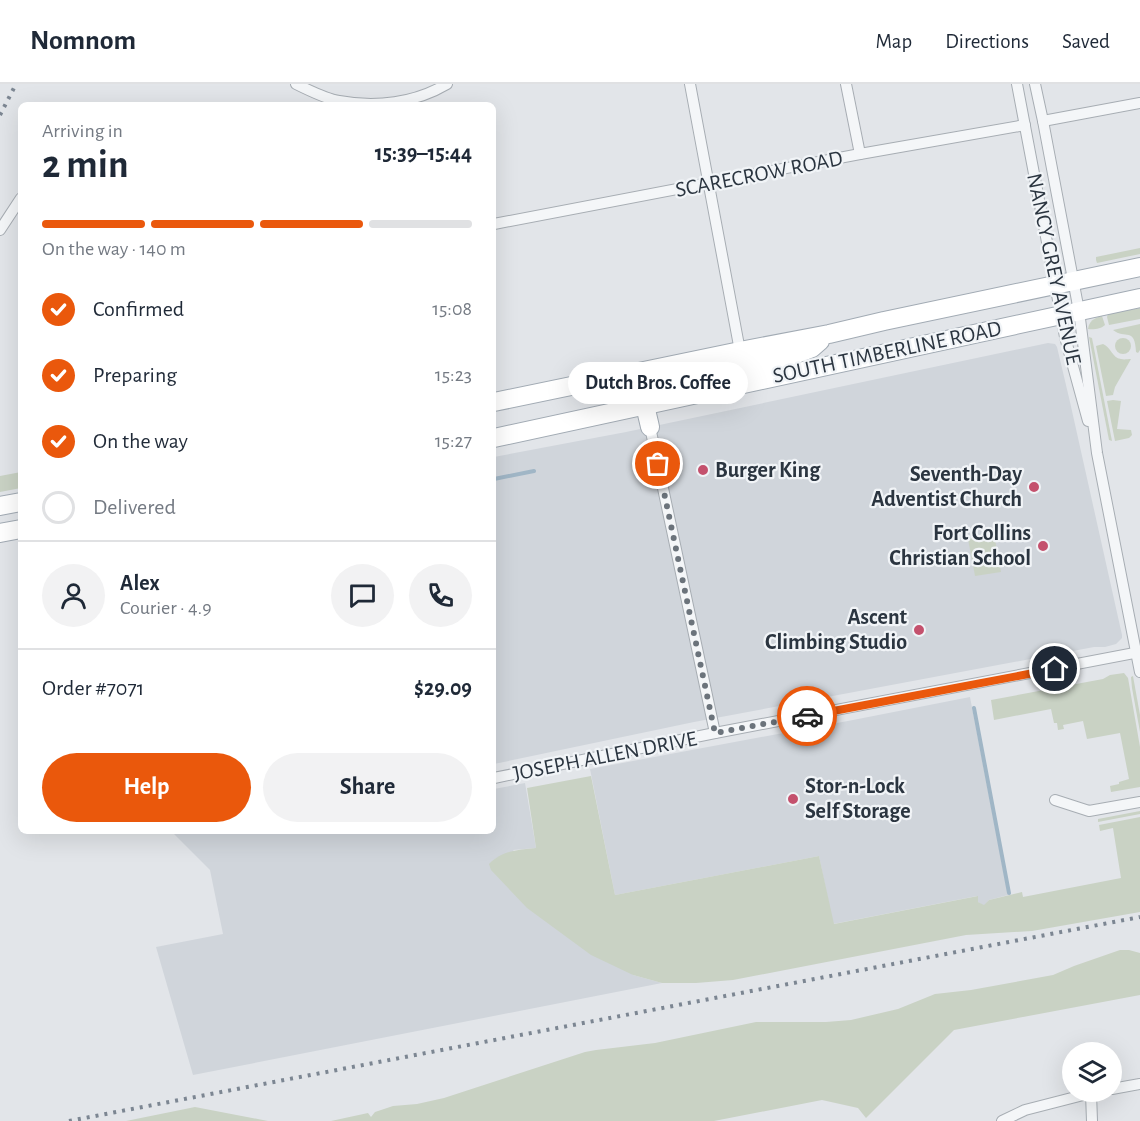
<!DOCTYPE html>
<meta charset="utf-8">
<style>
:root{--surface:#fff;--page:#f2f2f3;--text:#1f2937;--muted:#747a83;--line:#e0e1e3;--accent:#ea580c}
body{margin:0;font-family:"Alegreya Sans",sans-serif;background:var(--page);color:var(--text);height:100vh;display:flex;flex-direction:column;font-size:22px;white-space:nowrap}
*{box-sizing:border-box;margin:0}
p{font-size:20px;color:var(--muted)}
.icon{flex:none;width:33px;height:33px;fill:none;stroke:currentColor;stroke-width:2;stroke-linecap:round;stroke-linejoin:round}
.map{position:relative;flex:1;overflow:hidden}
.side{position:absolute;left:18px;top:18px;width:478px;height:732px;display:flex;flex-direction:column;background:var(--surface);border-radius:9px;box-shadow:0 6px 24px #0002}
.side>*{flex:none}
.controls{position:absolute;left:1062px;top:958px;display:grid;gap:12px}
.controls a{display:grid;place-items:center;width:60px;height:60px;border-radius:50%;background:var(--surface);box-shadow:0 6px 24px #0002;font-size:30px}
.pin{position:absolute;display:grid;place-items:center;width:51px;height:51px;color:#fff;margin:-26px;border:3px solid #fff;border-radius:50%;box-shadow:0 2px 6px #0007}
.courier{position:absolute;display:grid;place-items:center;width:60px;height:60px;margin:-30px;border:4px solid #ea580c;border-radius:50%;background:#fff;color:#222;box-shadow:0 2px 8px #0007}
.bubble{position:absolute;height:42px;border-radius:21px;background:var(--surface);box-shadow:0 6px 24px #0002;font-size:20px;font-weight:700;line-height:42px;text-align:center}
.overview em{font-style:normal;font-weight:700}
.overview div{display:flex;flex-direction:column-reverse}
.overview{display:flex;align-items:center;justify-content:space-between;height:102px;padding:0 24px}
h1{font-size:39px;font-weight:700;line-height:45px}
.bar{display:grid;grid-template-columns:repeat(4,1fr);gap:9px 6px;align-content:center;height:72px;padding:0 24px}
.bar i{height:8px;border-radius:4px;background:var(--line)}
.bar .selected{background:var(--accent)}
.bar p{grid-column:span 4}
.line{display:flex;align-items:center;gap:15px;padding:0 24px;border-top:2px solid var(--line)}
.line div{flex:1}
.round{display:grid;place-items:center;flex:none;width:63px;height:63px;border-radius:32px;background:var(--page)}
ol{padding:0 24px;list-style:none}
li{display:flex;align-items:center;gap:18px;height:66px}
li p{margin-inline-start:auto}
li .icon{padding:6px;border-radius:50%;background:var(--accent);color:#fff;stroke-width:4}
li:last-child{color:var(--muted)}
li i{width:33px;height:33px;border:3px solid var(--line);border-radius:50%}
.cta{display:flex;gap:12px;margin-top:auto;padding:12px 24px}
.cta a{flex:1;height:69px;border-radius:36px;background:var(--accent);color:#fff;font-size:24px;font-weight:700;line-height:69px;text-align:center}
.cta a+a{background:var(--page);color:var(--text)}
header{display:flex;align-items:center;gap:36px;box-sizing:border-box;height:84px;padding:0 30px;background:var(--surface);border-bottom:2px solid var(--line)}
header strong{font-size:28px}
nav{display:flex;gap:33px;margin-inline-start:auto;font-size:21px}
.map>svg:first-child{display:block}
.built{fill:#d0d5db}
.green{fill:#c9d2c4}
.lines{fill:none;stroke-linecap:round;stroke-linejoin:round}
.stream{stroke:#a0b6c6;stroke-width:4}
.street-casing{stroke:#a7adb3;stroke-width:12}
.primary-casing{stroke:#a2abb4;stroke-width:20}
.street{stroke:#f4f6f8;stroke-width:10}
.primary{stroke:#fff;stroke-width:18}
.rail{stroke:#7c8692;stroke-width:4;stroke-dasharray:3 6;stroke-linecap:butt}
.done{stroke:#6b737b;stroke-width:6;stroke-dasharray:0 10.8}
.route{stroke:#ea580c;stroke-width:8}
.poi-dot{fill:#c4516d;stroke:#f1f4f7;stroke-width:2}
.labels{text-anchor:middle;dominant-baseline:central;stroke-width:4.5;stroke-linejoin:round;paint-order:stroke}
.street-label{font-size:22px;fill:#2b3540;stroke:#f1f4f7}
.poi-label{font-size:22px;font-weight:bold;fill:#2b3540;stroke:#f1f4f7;text-anchor:end}
</style>
<header>
<strong>Nomnom</strong>
<nav><a>Map</a><a>Directions</a><a>Saved</a></nav>
</header>
<div class="map">
<svg width="1140" height="1037" viewBox="0 0 1140 1037">
<rect width="100%" height="100%" fill="#e2e5e9"/>
<g class="built">
<polygon points="1048,259 1055,260 1057,263 1070,318 1122,551 1122,554 1116,560 1105,563 1094,563 694,638 494,680 494,373 626,348"/>
<polygon points="970,613 1008,811 989,816 984,822 978,818 977,812 833,840 819,772 615,811 590,685 853,636"/>
<polygon points="525,699 536,764 513,766 633,891 662,899 193,991 156,863 223,850 210,786 171,747 494,747 494,705"/>
</g>
<g class="green">
<polygon points="1140,164 1140,170 1097,179 1096,176 1096,173"/>
<polygon points="1140,224 1140,235 1109,241 1107,233 1108,230"/>
<path d="M1102,232L1105,241C1101,245 1093,246 1088,245C1089,237 1094,234 1102,232Z"/>
<path d="M1140,240V266L1138,269L1136,268C1135,242 1125,256 1113,246Z"/>
<polygon points="1089,253 1092,254 1112,357 1109,356"/>
<circle cx="1123" cy="262" r="8"/>
<path d="M1103,260C1111,263 1112,274 1121,275C1124,276 1128,275 1131,275L1115,303L1113,311L1106,312L1096,262Z"/>
<polygon points="1113,316 1121,317 1117,345 1131,346 1132,351 1129,354 1115,357 1107,317"/>
<polygon points="21,388 21,404 0,408 0,392"/>
<polygon points="994,450 1001,488 975,492 968,455"/>
<polygon points="1124,589 1128,594 1140,663 1140,703 1111,708 1110,702 1119,700 1119,698 1129,695 1120,649 1087,655 1083,637 1063,641 1064,645 1058,646 1057,639 1054,639 1051,625 994,636 991,616 1103,595 1110,591"/>
<polygon points="1133,592 1140,631 1140,648 1132,604 1131,593"/>
<path d="M591,692L615,811L819,772L834,840L978,812V818L984,821L989,816L1022,808L1023,813L1121,794L1113,744L1100,747L1099,741L1140,733V828L1032,847L966,851L733,896L696,899H662L633,891L591,871L527,824L491,786L489,780C503,766 518,766 536,764L527,704Z"/>
<polygon points="1140,727 1140,730 1098,738 1098,735"/>
<polygon points="1120,866 1129,866 1140,869 1140,911 954,946 866,1034 858,1024 822,1016 714,1037 331,1037 368,1029 371,1033 375,1028 393,1022 417,1020 444,1014 585,968 596,966 655,959 756,938 826,938 851,936 898,925 935,910 971,906 1053,891 1074,882"/>
<polygon points="195,1023 268,1037 126,1037"/>
</g>
<g class="lines">
<g class="stream">
<polyline points="494,395 534,387"/>
<polyline points="974,624 1009,809"/>
</g>
<defs>
<g id="street">
<path d="M296,0C308,6 326,15 339,17C376,24 415,19 447,0"/>
<polyline points="690,0 740,267"/>
<polyline points="846,0 860,70"/>
<polyline points="1017,0 1065,253 1088,337"/>
<polyline points="1035,0 1043,37 1079,227 1097,369 1140,588"/>
<polyline points="1043,37 1140,19"/>
<polyline points="494,140 860,70 1025,41"/>
<polyline points="0,146 21,114"/>
<polyline points="650,343 715,649"/>
<polyline points="494,694 715,649 1140,568"/>
<polyline points="1055,716 1089,727 1140,718"/>
<polyline points="1112,1005 1140,1000"/>
<polyline points="1091,1009 1092,1037"/>
<polyline points="1002,1037 1025,1026 1095,1008"/>
</g>
<g id="primary">
<polyline points="494,318 740,267 829,250 884,237 1140,183"/>
<path d="M650,343C648,332 640,312 651,304C654,302 657,301 660,300L783,275L812,264L820,257"/>
<polyline points="494,354 1140,214"/>
<polyline points="0,422 21,418"/>
<polyline points="0,449 21,445"/>
</g>
</defs>
<use href="#street" class="street-casing"/>
<use href="#primary" class="primary-casing"/>
<use href="#street" class="street"/>
<use href="#primary" class="primary"/>
<g class="rail">
<polyline points="0,31 16,0"/>
<polyline points="69,1037 1140,833"/>
</g>
</g>
<g class="lines">
<polyline class="done" points="658,380 715,649 807,632"/>
<polyline class="route" points="807,632 1055,585"/>
</g>
<g class="poi-dot">
<circle cx="703" cy="386" r="6"/>
<circle cx="1034" cy="403" r="6"/>
<circle cx="1043" cy="462" r="6"/>
<circle cx="919" cy="546" r="6"/>
<circle cx="793" cy="715" r="6"/>
</g>
<g class="labels">
<g class="street-label">
<text transform="translate(759 90) rotate(-11)">SCARECROW ROAD</text>
<text transform="translate(1054 185) rotate(78)">NANCY GREY AVENUE</text>
<text transform="translate(887 268) rotate(-12)">SOUTH TIMBERLINE ROAD</text>
<text transform="translate(605 672) rotate(-11)">JOSEPH ALLEN DRIVE</text>
</g>
<g class="poi-label">
<text x="715" y="386" text-anchor="start">Burger King</text>
<text x="1022" y="390">Seventh-Day<tspan x="1022" dy="25">Adventist Church</tspan></text>
<text x="1031" y="449">Fort Collins<tspan x="1031" dy="25">Christian School</tspan></text>
<text x="907" y="533">Ascent<tspan x="907" dy="25">Climbing Studio</tspan></text>
<text x="805" y="702" text-anchor="start">Stor-n-Lock<tspan x="805" dy="25">Self Storage</tspan></text>
</g>
</g>
</svg>
<div class="controls">
<a><svg class="icon" aria-label="layers" viewBox="0 0 24 24"><path d="M12 4l9 5-9 5-9-5zM3 14l9 5 9-5"/></svg></a>
</div>
<div class="pin" style="left:658px;top:380px;background:#ea580c"><svg class="icon" aria-label="bag" viewBox="0 0 24 24"><path d="M5 8h14l-1 12H6zM9 8a3 3 0 0 1 6 0"/></svg></div>
<div class="pin" style="left:1055px;top:585px;background:#1f2937"><svg class="icon" aria-label="home" viewBox="0 0 24 24"><path d="M3 11l9-7 9 7M6 9v11h12V9"/></svg></div>
<div class="courier" style="left:807px;top:632px"><svg class="icon" aria-label="car" viewBox="0 0 24 24"><path d="M5 17H2v-5l4-1 3-4h7l3 4 3 1v5h-3M9 17h6M6 11h13"/><circle cx="7" cy="17" r="2"/><circle cx="17" cy="17" r="2"/></svg></div>
<div class="bubble" style="left:568px;top:278px;width:180px">Dutch Bros. Coffee</div>
<section class="side">
<div class="overview"><div><h1>2 min</h1><p>Arriving in</p></div><em>15:39–15:44</em></div>
<div class="bar"><i class="selected"></i><i class="selected"></i><i class="selected"></i><i></i><p>On the way · 140 m</p></div>
<ol>
<li><svg class="icon" aria-label="check" viewBox="0 0 24 24"><path d="M5 12l5 5 9-10"/></svg>Confirmed<p>15:08</p></li>
<li><svg class="icon" aria-label="check" viewBox="0 0 24 24"><path d="M5 12l5 5 9-10"/></svg>Preparing<p>15:23</p></li>
<li><svg class="icon" aria-label="check" viewBox="0 0 24 24"><path d="M5 12l5 5 9-10"/></svg>On the way<p>15:27</p></li>
<li><i></i>Delivered</li>
</ol>
<div class="line" style="height:108px"><a class="round"><svg class="icon" aria-label="person" viewBox="0 0 24 24"><circle cx="12" cy="8" r="4"/><path d="M4 21q1-7 8-7t8 7"/></svg></a><div><b>Alex</b><p>Courier · 4.9</p></div><a class="round"><svg class="icon" aria-label="chat" viewBox="0 0 24 24"><path d="M4 5h16v11H9l-5 4z"/></svg></a><a class="round"><svg class="icon" aria-label="phone" viewBox="0 0 24 24"><path d="M5 4h4l2 5-3 2q2 4 5 5l2-3 5 2v4C11 20 4 13 5 4z"/></svg></a></div>
<div class="line" style="height:78px"><div>Order #7071</div><b>$29.09</b></div>
<div class="cta"><a>Help</a><a>Share</a></div>
</section>
</div>
